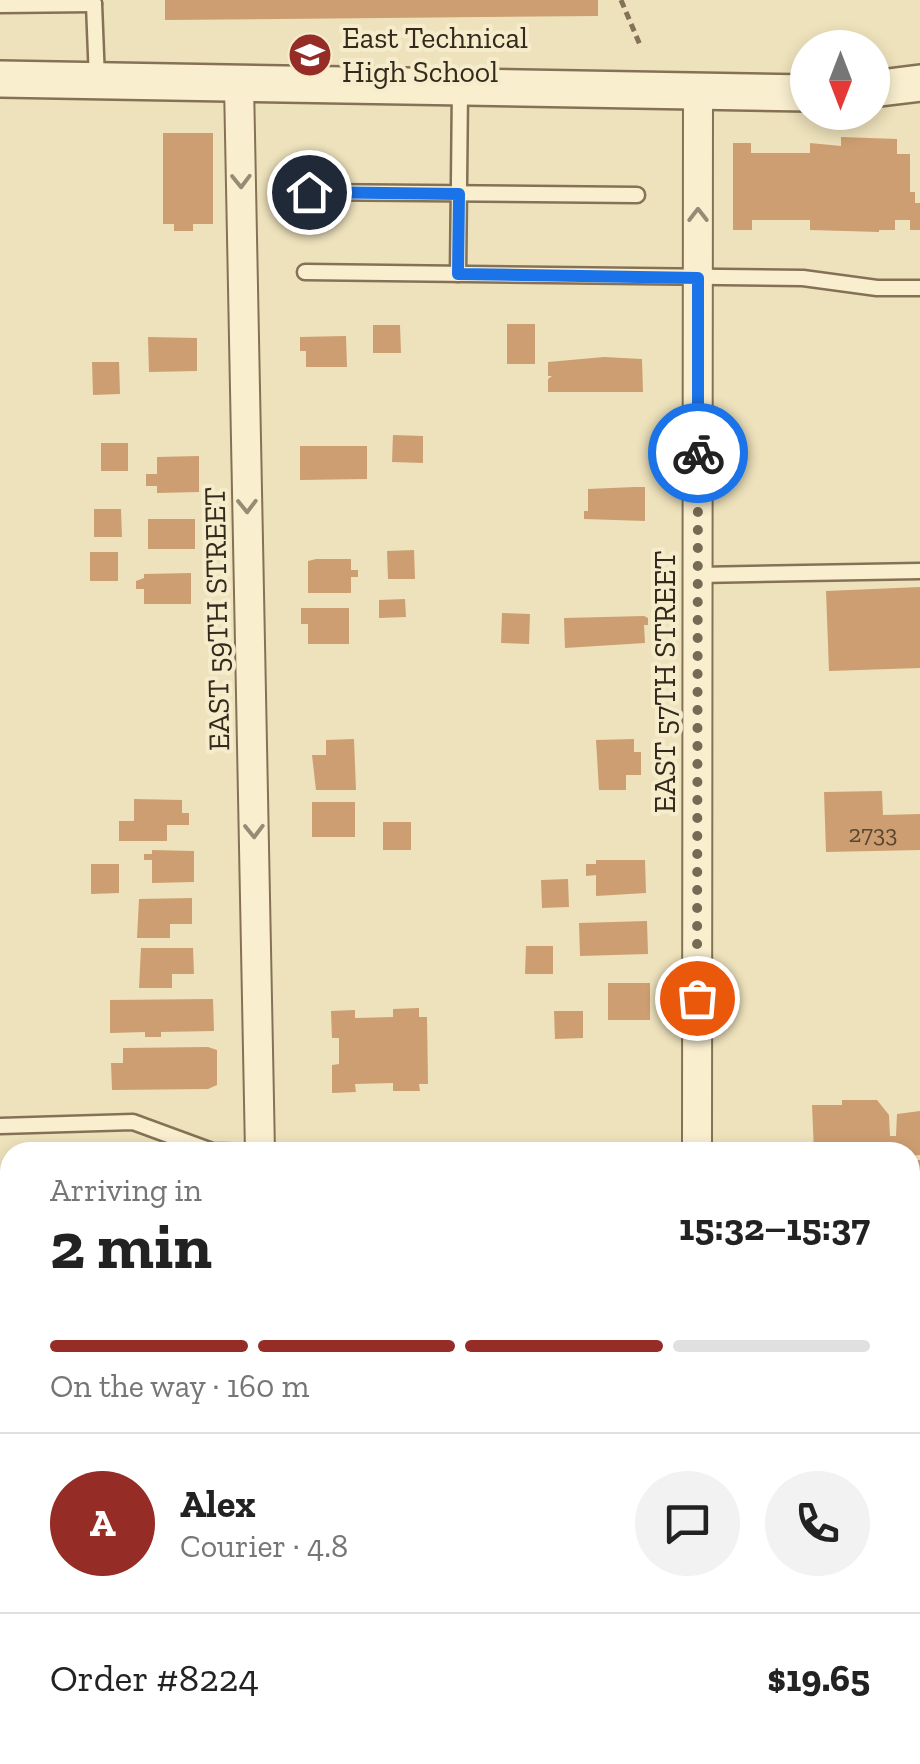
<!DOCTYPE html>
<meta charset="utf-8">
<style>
:root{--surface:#fff;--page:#f2f2f2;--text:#222;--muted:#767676;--line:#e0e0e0;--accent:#952c25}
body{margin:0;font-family:"Zilla Slab",serif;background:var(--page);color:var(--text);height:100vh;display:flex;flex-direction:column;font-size:38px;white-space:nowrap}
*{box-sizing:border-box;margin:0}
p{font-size:32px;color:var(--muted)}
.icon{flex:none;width:55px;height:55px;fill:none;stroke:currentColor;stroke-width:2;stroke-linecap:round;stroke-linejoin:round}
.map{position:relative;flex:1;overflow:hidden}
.details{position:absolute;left:0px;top:1142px;width:920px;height:622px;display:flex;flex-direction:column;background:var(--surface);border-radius:30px 30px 0 0;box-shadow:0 5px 15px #0003}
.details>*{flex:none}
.needle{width:65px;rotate:180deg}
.fabs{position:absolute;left:790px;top:30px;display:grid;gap:20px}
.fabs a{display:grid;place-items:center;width:100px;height:100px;border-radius:50%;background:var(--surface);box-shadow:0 5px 15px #0003;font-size:50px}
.pin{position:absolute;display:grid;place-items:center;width:85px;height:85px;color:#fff;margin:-42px;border:5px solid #fff;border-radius:50%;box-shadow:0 2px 10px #0007}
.courier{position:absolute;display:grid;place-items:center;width:100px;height:100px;margin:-50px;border:8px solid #1a73e8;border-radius:50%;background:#fff;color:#222;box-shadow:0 2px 12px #0007}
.overview em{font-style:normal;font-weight:700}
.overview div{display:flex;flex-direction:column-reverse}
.overview{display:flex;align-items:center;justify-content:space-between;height:170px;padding:0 50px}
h1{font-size:65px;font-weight:700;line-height:75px}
.bar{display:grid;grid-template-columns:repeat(4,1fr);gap:15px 10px;align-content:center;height:120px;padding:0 50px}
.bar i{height:12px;border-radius:8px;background:var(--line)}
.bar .on{background:var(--accent)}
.bar p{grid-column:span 4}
.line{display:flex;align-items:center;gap:25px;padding:0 50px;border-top:2px solid var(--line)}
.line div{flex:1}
.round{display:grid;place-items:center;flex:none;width:105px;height:105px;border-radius:52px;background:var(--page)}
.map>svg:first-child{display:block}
.building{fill:#cd9e71}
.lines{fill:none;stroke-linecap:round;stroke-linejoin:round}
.service-casing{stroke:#857256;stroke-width:19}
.minor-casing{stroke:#857256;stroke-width:32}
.tertiary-casing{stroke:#857256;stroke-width:40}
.path{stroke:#857256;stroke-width:5;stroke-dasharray:8 5;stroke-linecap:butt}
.service{stroke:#f9efcf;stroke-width:14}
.minor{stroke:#f9efcf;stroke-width:28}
.tertiary{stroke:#f9efcf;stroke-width:35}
.oneway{stroke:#968c75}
.done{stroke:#756a53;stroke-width:10;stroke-dasharray:0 18}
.route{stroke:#1a73e8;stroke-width:12}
.labels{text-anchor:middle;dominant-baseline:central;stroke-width:8;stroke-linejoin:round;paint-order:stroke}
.number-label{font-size:25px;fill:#5a4630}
.poi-label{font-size:30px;fill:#34291b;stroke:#f5eccc;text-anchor:start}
.street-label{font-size:30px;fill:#34291b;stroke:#f5eccc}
</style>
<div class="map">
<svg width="920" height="1764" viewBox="0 0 920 1764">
<rect width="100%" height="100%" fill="#eee2bc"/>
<g class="building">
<polygon points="165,0 598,0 598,16 165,20"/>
<polygon points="163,133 213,133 213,224 193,224 193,231 174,231 174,224 163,224"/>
<polygon points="841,137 897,139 897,154 910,154 910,192 915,192 915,203 920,203 920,230 910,230 910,220 895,220 895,230 879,230 879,232 810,230 810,220 752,220 752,230 733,230 733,143 751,143 751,153 810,153 810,143 841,146"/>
<rect x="507" y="324" width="28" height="40"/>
<polygon points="373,325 400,325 401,353 373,353"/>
<polygon points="346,336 347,367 306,367 306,351 300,351 300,337"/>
<polygon points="148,337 197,338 197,371 149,372"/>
<polygon points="604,357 642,359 643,392 548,392 548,379 552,376 548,376 548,362"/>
<polygon points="92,362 119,362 120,394 93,395"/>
<polygon points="393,435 423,436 423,463 392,462"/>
<rect x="101" y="443" width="27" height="28"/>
<polygon points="300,446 367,446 367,479 300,480"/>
<polygon points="199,456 199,492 157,493 157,486 146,486 146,474 157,474 157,457"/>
<polygon points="635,487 645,487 645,521 584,519 584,511 588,511 588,489"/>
<polygon points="94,509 121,509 122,537 94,537"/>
<rect x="148" y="519" width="47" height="30"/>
<polygon points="414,550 415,579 388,579 387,551"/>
<rect x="90" y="552" width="28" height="29"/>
<polygon points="316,559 351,559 351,570 358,570 358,577 351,577 351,593 308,593 308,561"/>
<polygon points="191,573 191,604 144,604 144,589 136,589 136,581 144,578 144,574"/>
<polygon points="920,587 920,668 829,671 826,591"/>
<polygon points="405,599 406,617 379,618 379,600"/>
<polygon points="301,608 349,608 349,644 308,644 308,624 301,624"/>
<polygon points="502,613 530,614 529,644 501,643"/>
<polygon points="644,616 648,618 648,625 644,625 645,643 565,648 564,618"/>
<polygon points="354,739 356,790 316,790 312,755 326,755 326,740"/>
<polygon points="634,739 634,752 641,752 641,775 626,775 626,790 599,790 596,740"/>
<polygon points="882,791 883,815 920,814 920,850 826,852 824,792"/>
<polygon points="134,799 182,800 182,813 189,813 189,825 167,825 167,841 119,841 119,821 134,821"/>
<rect x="312" y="802" width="43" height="35"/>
<rect x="383" y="822" width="28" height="28"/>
<polygon points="152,850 194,851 194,882 152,883 152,860 144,860 144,854 152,854"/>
<polygon points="596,860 645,860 646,893 596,896 596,875 586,876 586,864 596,864"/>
<polygon points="91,864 119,864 119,893 91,894"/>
<polygon points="568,879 569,907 542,908 541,880"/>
<polygon points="192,898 192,924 170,924 170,938 137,938 139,899"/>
<polygon points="647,921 648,954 580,956 579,923"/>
<polygon points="526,946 553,946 553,974 525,974"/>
<polygon points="141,948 193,948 194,974 172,974 172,988 139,988"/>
<rect x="608" y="983" width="42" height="37"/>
<polygon points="213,999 214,1031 161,1032 161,1037 145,1037 145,1032 110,1033 110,1000"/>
<polygon points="419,1008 419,1017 427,1017 428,1084 419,1084 420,1091 393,1091 393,1083 355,1084 356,1092 332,1093 332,1065 339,1064 339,1038 332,1038 331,1011 355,1010 355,1018 393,1017 393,1009"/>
<polygon points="554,1011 583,1011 583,1038 555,1039"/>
<polygon points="208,1047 217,1050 217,1085 208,1089 112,1090 111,1063 123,1063 123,1048"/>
<polygon points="842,1100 877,1100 889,1115 890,1136 896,1136 897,1114 920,1111 920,1155 910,1156 910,1152 814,1152 812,1105 842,1105"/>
<rect x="910" y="1160" width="10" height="122"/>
<rect x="0" y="1178" width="10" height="81"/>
<rect x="910" y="1572" width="10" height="178"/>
<rect x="75" y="1755" width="32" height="9"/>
</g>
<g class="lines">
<defs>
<g id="service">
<polyline points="94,4 97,80"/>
<polyline points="0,5 94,4 93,0"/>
<polyline points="309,192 637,195"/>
<polyline points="305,272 803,278 877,288 920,288"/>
<polyline points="458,274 460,90"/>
<polyline points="698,575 920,571"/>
<polyline points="0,1126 133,1122 212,1151 260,1152"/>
<polyline points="265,1755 265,1764"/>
<polyline points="544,1755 547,1764"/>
<polyline points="747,1755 747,1764"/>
<polyline points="814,1755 814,1764"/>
<polyline points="563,1764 565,1755"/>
<polyline points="872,1764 877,1760 920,1759"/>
</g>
<g id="minor">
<polyline points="239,84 260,1152"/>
<polyline points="697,1152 698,91"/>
</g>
<g id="tertiary">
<polyline points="0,79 808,93"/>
<polyline points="872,89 920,83"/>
<polyline points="0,1330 10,1330"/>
<polyline points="910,1332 920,1332"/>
</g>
</defs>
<use href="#service" class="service-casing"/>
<use href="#minor" class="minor-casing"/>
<use href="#tertiary" class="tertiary-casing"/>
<polyline class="path" points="621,0 640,45"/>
<use href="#service" class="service"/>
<use href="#minor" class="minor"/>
<use href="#tertiary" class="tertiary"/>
</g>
<defs><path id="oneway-chevron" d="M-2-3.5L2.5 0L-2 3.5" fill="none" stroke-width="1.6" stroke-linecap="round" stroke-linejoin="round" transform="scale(2.5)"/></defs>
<g class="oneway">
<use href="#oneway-chevron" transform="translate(241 181) rotate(89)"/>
<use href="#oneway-chevron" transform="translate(698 215) rotate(-90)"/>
<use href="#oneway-chevron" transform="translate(247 506) rotate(89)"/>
<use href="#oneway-chevron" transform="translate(254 831) rotate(89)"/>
</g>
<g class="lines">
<polyline class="done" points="697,998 698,453"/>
<polyline class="route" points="309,192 459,194 458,274 698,278 698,453"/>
</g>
<defs>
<symbol id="university-disc" viewBox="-11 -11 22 22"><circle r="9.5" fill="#952c25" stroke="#f5eccc"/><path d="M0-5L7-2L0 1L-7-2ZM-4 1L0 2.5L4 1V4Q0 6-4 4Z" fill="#fff"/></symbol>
</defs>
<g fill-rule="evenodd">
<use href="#university-disc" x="285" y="30" width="50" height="50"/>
</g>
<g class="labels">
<g class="number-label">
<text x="873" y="833">2733</text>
</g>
<g class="poi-label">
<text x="342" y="38">East Technical<tspan x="342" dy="34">High School</tspan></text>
</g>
<g class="street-label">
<text transform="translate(217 619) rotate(-91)">EAST 59TH STREET</text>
<text transform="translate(665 682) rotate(-90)">EAST 57TH STREET</text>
</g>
</g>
</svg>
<div class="fabs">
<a><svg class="needle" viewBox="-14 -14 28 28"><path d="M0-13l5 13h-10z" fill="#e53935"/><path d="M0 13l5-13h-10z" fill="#767676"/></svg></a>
</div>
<div class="pin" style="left:697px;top:998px;background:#ea580c"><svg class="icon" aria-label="bag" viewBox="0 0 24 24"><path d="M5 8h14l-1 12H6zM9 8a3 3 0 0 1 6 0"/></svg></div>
<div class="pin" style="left:309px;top:192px;background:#1f2937"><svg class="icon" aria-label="home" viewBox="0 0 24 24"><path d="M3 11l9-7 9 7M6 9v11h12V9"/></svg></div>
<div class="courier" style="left:698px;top:453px"><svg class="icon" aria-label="bike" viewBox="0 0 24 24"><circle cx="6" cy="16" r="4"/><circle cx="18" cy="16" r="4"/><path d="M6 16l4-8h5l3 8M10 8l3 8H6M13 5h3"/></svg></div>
<section class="details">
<div class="overview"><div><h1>2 min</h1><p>Arriving in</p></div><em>15:32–15:37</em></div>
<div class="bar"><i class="on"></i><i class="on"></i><i class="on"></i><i></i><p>On the way · 160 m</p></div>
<div class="line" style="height:180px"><b class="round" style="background:var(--accent);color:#fff">A</b><div><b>Alex</b><p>Courier · 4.8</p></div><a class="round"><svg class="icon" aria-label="chat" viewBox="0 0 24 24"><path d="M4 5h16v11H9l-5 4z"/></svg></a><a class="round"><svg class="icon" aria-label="phone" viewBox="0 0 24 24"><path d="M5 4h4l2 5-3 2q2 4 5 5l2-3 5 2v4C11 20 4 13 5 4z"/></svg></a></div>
<div class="line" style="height:130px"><div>Order #8224</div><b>$19.65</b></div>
</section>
</div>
